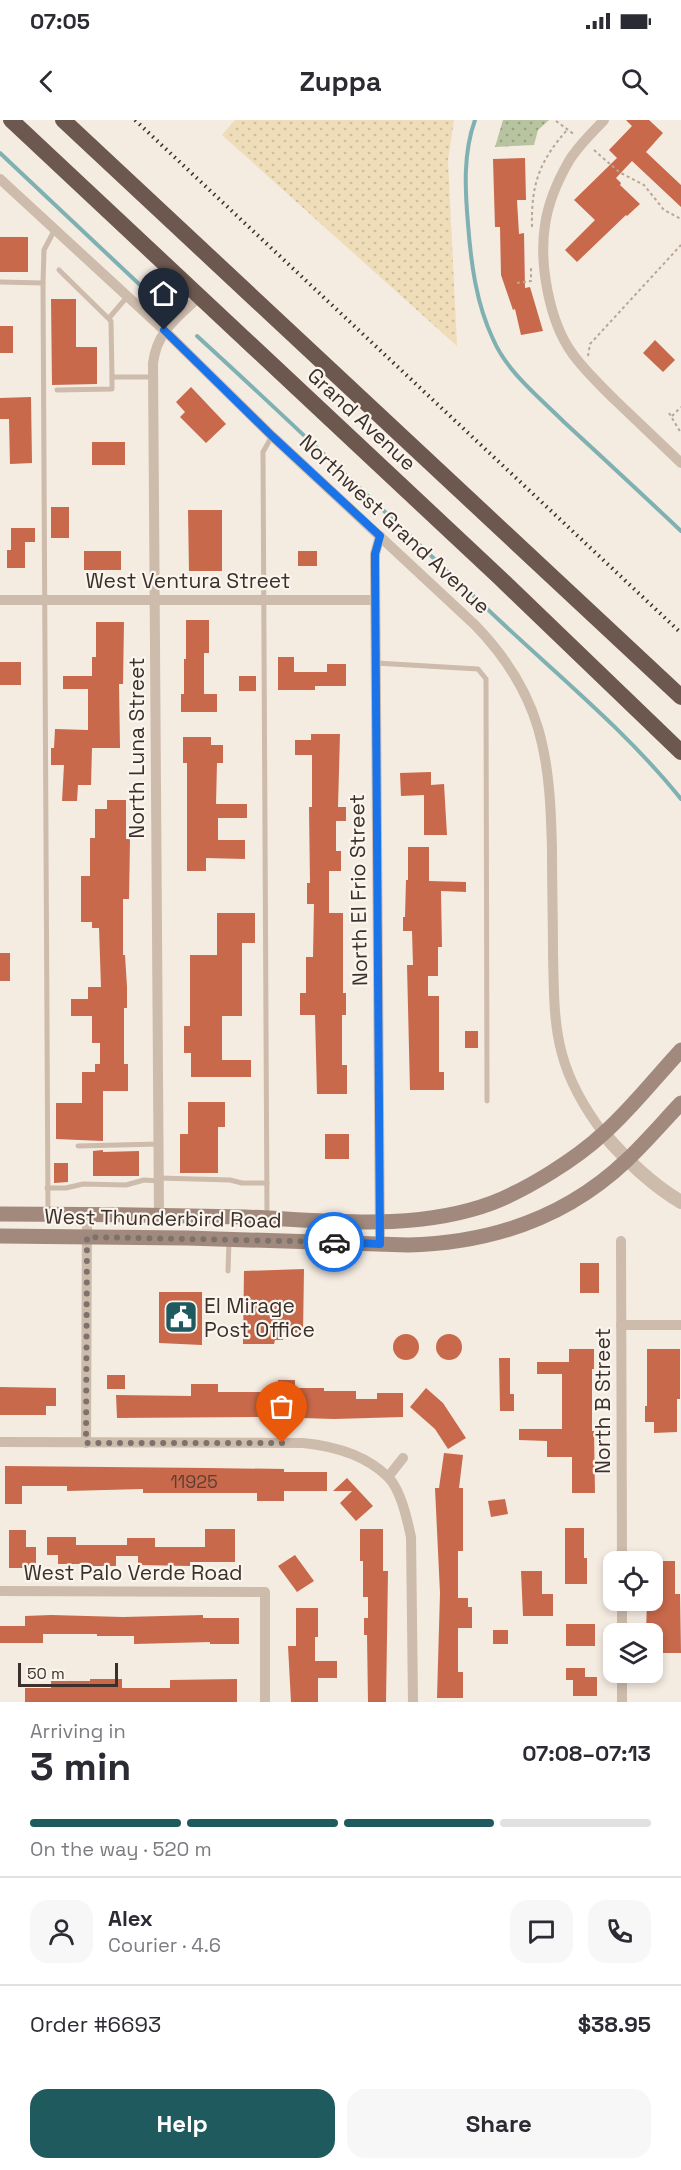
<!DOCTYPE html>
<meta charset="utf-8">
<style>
:root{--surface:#fff;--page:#f7f7f7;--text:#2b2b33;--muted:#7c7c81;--line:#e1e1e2;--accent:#1f5a5e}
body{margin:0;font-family:"Space Grotesk",sans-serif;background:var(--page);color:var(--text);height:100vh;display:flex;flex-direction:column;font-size:22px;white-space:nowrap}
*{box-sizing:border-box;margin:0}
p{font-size:20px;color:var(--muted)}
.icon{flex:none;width:33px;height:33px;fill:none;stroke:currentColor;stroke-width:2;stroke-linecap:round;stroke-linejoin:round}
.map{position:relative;height:1582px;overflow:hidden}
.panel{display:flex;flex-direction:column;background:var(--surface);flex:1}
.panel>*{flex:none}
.controls{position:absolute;left:603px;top:1431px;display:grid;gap:12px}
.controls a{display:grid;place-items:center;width:60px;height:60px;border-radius:12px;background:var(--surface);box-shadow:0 3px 9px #0003;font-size:30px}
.scale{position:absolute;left:18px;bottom:15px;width:100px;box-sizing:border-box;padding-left:6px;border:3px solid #3b302b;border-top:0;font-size:16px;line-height:21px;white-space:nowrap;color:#3b302b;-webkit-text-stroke:4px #fbf5ee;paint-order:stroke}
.pin{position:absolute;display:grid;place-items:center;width:51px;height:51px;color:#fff;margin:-62px -26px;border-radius:50% 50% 50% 0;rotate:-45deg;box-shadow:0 0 6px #0007}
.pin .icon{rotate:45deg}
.courier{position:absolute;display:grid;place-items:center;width:60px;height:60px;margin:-30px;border:4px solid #1a73e8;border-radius:50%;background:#fff;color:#222;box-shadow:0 2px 8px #0007}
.headline em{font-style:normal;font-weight:800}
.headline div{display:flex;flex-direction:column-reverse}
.headline{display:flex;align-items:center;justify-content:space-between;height:102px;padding:0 30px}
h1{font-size:39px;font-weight:800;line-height:45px}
.bar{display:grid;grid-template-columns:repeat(4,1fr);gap:9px 6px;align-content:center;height:72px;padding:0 30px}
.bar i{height:8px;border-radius:4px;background:var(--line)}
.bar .current{background:var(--accent)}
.bar p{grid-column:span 4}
.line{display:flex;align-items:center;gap:15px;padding:0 30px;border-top:2px solid var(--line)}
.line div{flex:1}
.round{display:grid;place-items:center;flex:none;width:63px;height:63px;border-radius:18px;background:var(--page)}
.primary-button{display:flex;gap:12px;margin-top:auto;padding:12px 30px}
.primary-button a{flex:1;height:69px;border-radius:18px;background:var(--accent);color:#fff;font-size:24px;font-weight:800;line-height:69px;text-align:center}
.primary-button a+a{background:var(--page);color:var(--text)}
.status{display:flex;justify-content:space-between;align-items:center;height:42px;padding:0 30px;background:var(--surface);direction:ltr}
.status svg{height:16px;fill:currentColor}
header{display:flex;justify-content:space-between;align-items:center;height:78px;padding:0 30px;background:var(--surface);font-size:27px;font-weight:800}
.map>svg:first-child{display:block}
.sand{fill:url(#sand-dots)}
.park{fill:url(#park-dots)}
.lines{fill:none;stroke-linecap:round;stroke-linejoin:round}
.stream{stroke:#7fb0b2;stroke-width:4}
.building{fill:#c8694b}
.path{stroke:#b9a596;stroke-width:2;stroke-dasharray:3 3;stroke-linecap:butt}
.service{stroke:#cdbbac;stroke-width:5}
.minor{stroke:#cdbbac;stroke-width:10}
.tertiary{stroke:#cdbbac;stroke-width:14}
.secondary{stroke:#a18a7d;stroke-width:15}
.trunk{stroke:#6c584f;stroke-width:16}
.rail{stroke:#3b302b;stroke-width:4;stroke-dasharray:1.5 4.5;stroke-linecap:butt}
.done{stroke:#7c716b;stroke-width:6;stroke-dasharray:0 10.8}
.route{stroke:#1a73e8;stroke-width:8}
.labels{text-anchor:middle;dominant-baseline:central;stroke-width:4.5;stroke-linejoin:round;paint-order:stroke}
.number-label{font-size:18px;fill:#5e3e33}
.street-label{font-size:21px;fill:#3b302b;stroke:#fbf5ee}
.poi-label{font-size:21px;fill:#3b302b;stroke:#fbf5ee;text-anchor:start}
</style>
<div class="status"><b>07:05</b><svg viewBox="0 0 49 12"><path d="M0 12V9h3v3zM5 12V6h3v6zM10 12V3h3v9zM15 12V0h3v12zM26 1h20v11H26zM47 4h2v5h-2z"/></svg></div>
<header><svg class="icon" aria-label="back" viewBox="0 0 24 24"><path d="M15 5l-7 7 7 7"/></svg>Zuppa<svg class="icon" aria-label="search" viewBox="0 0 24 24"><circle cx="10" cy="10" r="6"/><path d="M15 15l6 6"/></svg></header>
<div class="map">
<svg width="681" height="1582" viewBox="0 0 681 1582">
<defs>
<pattern id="sand-dots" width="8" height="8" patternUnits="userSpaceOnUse" patternTransform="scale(1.5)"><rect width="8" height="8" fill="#efdcb8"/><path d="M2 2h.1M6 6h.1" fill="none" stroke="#cebd9e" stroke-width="1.8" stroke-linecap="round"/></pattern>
<pattern id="park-dots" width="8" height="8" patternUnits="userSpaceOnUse" patternTransform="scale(1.5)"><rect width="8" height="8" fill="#b8c4a0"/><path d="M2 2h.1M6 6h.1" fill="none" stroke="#97a083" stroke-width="1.8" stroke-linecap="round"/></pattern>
</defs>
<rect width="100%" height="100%" fill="#f4ebe1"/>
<polygon class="sand" points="235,0 454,0 448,40 457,226 222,15"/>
<polygon class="park" points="503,0 549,0 538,10 534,25 495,27"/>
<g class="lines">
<g class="stream">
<path d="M475,0C463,33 465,69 468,104C471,143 476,183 493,219C507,252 539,277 564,302C603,338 642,374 681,411"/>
<polyline points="0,33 156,180"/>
<path d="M197,216C299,309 398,405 499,500C561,558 628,613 681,679"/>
</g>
</g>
<g class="building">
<polygon points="626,0 649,0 663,13 646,32 681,65 681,87 632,41 616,58 621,63 620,65 640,84 627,96 626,95 577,142 565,130 595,100 574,80 617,38 609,30 632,6"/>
<polygon points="525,38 526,80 517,80 519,114 524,113 525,168 530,167 543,211 521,215 515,189 513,190 501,155 500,107 495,107 493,39"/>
<rect x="0" y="117" width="28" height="35"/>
<polygon points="51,179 76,179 76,227 97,227 97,264 52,265"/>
<rect x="0" y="206" width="13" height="27"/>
<polygon points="655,220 675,240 663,252 643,233"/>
<polygon points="191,267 226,304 206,323 180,297 185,292 176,282"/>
<polygon points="31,277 32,343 10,344 9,299 0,299 0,278"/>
<rect x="92" y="322" width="33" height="23"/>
<rect x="51" y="387" width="18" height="31"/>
<polygon points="188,390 222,390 222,451 189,451"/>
<polygon points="11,408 35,408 35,422 25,422 25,448 7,448 7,430 11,430"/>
<rect x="84" y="431" width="37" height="19"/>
<rect x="298" y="431" width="19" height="15"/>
<polygon points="186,500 209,500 209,533 204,533 204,574 217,574 217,592 181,592 181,574 184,574 184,539 186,539"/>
<polygon points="96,502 124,502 123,564 119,564 120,628 92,628 91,665 78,665 77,681 62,681 64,645 51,645 51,628 54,628 55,609 88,610 88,569 63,569 63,556 92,556 92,537 96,537"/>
<polygon points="278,537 294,537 294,552 327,552 327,544 346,544 346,566 315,566 315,570 278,570"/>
<rect x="0" y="542" width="21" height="23"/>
<rect x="239" y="556" width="17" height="15"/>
<polygon points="311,614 340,614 338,687 346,687 346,701 336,701 336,731 341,731 341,751 329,751 329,793 343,793 343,873 346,873 346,895 342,895 342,945 347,945 347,974 317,974 315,895 300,895 300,873 306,873 306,837 313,837 314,784 307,784 307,763 310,763 309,687 312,687 312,635 295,635 295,620 311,620"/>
<polygon points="183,617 211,617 211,625 223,625 223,643 217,643 216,684 247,684 247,698 218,698 218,720 245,720 245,739 206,738 206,751 187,751 187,643 183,643"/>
<polygon points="431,652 431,665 444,664 447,715 424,715 424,675 401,676 400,653"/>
<polygon points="107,680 126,680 126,719 130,719 129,779 123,779 123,835 125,835 127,867 127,888 124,888 124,944 128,944 128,971 103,971 103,1021 56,1019 56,983 82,983 82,952 95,952 95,944 100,944 100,923 92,923 92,896 71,896 71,879 88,879 88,867 101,867 99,808 92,808 92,802 81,802 81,756 90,756 90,718 95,718 95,689 107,689"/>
<polygon points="408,727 429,727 429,761 466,762 466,772 441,771 442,827 438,827 438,856 428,856 428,876 439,876 439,952 444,952 444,970 410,970 407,845 413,845 412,811 403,811 403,797 405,797 406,760 408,760"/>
<polygon points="217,793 255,793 255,823 242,823 242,896 222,896 222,940 251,940 251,957 191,957 191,933 184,933 184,906 190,906 190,835 217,835"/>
<rect x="0" y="833" width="10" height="28"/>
<rect x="465" y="911" width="13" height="17"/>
<polygon points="188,982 225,982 225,1007 218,1007 218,1053 180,1053 180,1014 188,1014"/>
<rect x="325" y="1014" width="24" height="25"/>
<polygon points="103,1030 103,1032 139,1031 139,1056 93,1056 93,1031"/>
<polygon points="54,1043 68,1043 68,1062 54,1063"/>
<rect x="580" y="1143" width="19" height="30"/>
<polygon points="304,1149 303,1213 283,1212 283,1220 275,1220 274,1224 243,1224 244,1151"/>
<polygon points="159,1172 202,1172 202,1225 159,1223"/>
<circle cx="449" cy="1227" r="13"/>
<circle cx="406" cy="1227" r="13"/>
<polygon points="569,1229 594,1229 594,1249 592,1249 592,1311 594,1311 595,1373 572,1373 572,1337 547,1337 547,1321 519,1320 519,1309 562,1309 562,1254 537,1254 537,1242 569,1242"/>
<polygon points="647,1229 680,1229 680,1279 677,1279 677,1312 654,1313 654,1302 645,1302 645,1286 647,1286"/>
<polygon points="499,1238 510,1238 510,1274 514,1274 514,1291 500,1291"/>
<rect x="107" y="1255" width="18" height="14"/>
<polygon points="278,1260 295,1260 295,1268 324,1268 324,1271 356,1271 356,1279 377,1279 377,1273 403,1273 403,1297 334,1299 270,1297 117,1298 116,1275 191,1276 191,1264 218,1264 218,1272 270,1272 270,1268 278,1268"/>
<polygon points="0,1267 56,1268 56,1286 46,1286 46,1295 0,1295"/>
<polygon points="426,1268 443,1283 466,1318 448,1329 435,1309 410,1287"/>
<polygon points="444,1333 463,1335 459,1368 463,1368 463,1431 458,1431 458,1478 468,1478 468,1487 472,1487 472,1508 458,1508 458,1552 463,1552 463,1578 437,1578 440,1473 435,1368 439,1368"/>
<polygon points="5,1346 208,1348 284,1349 284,1352 327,1352 327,1371 284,1371 284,1381 257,1381 257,1373 143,1373 143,1369 67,1371 67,1366 22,1366 22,1384 5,1384"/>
<polygon points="347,1358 373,1386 356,1401 340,1383 352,1371 333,1371"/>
<polygon points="505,1379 508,1394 491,1397 488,1381"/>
<polygon points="565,1408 584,1408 584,1438 587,1438 587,1464 565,1464"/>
<polygon points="205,1409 235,1409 235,1442 190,1442 190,1446 138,1445 138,1436 116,1436 116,1446 90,1446 90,1444 58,1444 58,1435 47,1435 47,1417 76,1417 76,1425 127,1425 127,1418 155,1418 155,1427 205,1427"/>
<polygon points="360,1409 383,1409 383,1451 388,1451 386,1582 368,1582 367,1515 364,1515 364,1498 368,1498 368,1477 363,1477 363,1441 360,1441"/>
<polygon points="9,1410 26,1410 26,1427 36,1427 36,1448 9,1448"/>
<polygon points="295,1435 314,1461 297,1472 278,1446"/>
<polygon points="652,1441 675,1441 675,1474 680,1474 681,1533 652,1533 652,1514 646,1514 647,1480 652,1480"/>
<polygon points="521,1451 542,1451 542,1474 553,1474 553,1496 523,1496"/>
<polygon points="296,1488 318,1488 318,1517 315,1517 315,1541 337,1541 337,1558 318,1558 318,1582 291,1582 288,1526 296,1526"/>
<polygon points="51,1495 123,1497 203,1495 203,1498 239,1498 239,1524 210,1524 210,1522 134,1524 134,1516 97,1516 97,1514 43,1514 43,1523 0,1523 0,1506 25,1506 25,1496"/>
<rect x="566" y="1504" width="29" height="22"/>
<rect x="493" y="1510" width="15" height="14"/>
<polygon points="566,1548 585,1548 585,1557 597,1557 597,1576 573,1576 573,1560 566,1560"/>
<polygon points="90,1559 122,1559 122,1568 170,1568 170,1560 237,1559 237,1582 25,1582 25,1568 51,1568 51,1561 90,1561"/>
</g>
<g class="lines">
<g class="path">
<polyline points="556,1 575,15"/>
<polyline points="594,30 619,52 644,65 664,90 681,99"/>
<path d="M532,107C531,65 539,41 568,9"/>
<polyline points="517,163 531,161 531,146"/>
<polyline points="588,236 590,224 681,125"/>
<polyline points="669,293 681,313"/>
<polyline points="672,296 681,287"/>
</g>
<g class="service">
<polyline points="59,150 111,201 112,257 153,257"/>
<polyline points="0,162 43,163"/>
<polyline points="109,198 127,177"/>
<polyline points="57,270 112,269 112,257"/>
<polyline points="376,543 478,549 486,559 487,981"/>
<polyline points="78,1026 159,1024"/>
<polyline points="159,1058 230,1060 242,1063 267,1063"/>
<polyline points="47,1068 66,1068 83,1064 126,1065 144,1060 159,1061"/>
<polyline points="48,1093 43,163 44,130 55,109"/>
<polyline points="267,1095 263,332 272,316"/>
<polyline points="228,1151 229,1121"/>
</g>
<g class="minor">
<path d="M604,0C592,13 578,26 569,41C558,60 548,84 545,105C539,143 549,201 572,233C584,250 600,265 615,280C637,301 659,322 681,343"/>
<path d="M0,59L164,210L272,316L475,505C543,575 550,637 552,730C552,765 553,800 553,834C554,868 553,901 562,934C570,964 585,989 604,1014"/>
<polyline points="380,416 375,434 375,444 380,1124"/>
<polyline points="0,480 375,480"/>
<path d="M159,1095L153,243C157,211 177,198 199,177"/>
<polyline points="621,1121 622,1442"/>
<polyline points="621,1205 681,1205"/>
<path d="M0,1322L303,1323C333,1326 365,1334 388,1357C401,1370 407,1399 411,1417L413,1582"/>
<polyline points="86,1323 87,1095"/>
<polyline points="388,1357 403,1338"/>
<polyline points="0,1471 265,1472 265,1582"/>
<polyline points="622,1480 622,1514"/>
<polyline points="622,1552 622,1582"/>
</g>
<path class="tertiary" d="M604,1014C626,1040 651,1064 681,1082"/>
<g class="secondary">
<path d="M0,1094C82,1094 163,1095 245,1097C327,1100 414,1112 492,1083C528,1069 576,1039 604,1013C631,989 656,957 681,930"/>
<path d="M0,1116L187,1118L408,1125C492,1123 566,1098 627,1040C646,1022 663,1002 681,983"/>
</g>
<g class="trunk">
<polyline points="11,0 499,457 681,632"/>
<polyline points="63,0 681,577"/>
</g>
<polyline class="rail" points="135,0 681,513"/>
</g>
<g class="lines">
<polyline class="done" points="282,1323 86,1323 87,1117 334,1122"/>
<polyline class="route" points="164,210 272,316 380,416 375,434 375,444 380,1124 334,1122"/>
</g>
<defs>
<symbol id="civic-square" viewBox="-11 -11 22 22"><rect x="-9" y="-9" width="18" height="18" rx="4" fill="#1f5a5e" stroke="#fbf5ee"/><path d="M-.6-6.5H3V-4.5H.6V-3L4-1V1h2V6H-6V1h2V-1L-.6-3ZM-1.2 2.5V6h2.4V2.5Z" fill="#fff"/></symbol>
</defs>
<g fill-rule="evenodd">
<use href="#civic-square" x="162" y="1178" width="38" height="38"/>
</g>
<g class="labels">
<g class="number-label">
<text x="194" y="1361">11925</text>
</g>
<g class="street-label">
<text transform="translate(362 299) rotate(43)">Grand Avenue</text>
<text transform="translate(395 404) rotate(43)">Northwest Grand Avenue</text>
<text x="188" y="460">West Ventura Street</text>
<text transform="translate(136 628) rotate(-90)">North Luna Street</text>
<text transform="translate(358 770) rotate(-91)">North El Frio Street</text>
<text transform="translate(163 1098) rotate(1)">West Thunderbird Road</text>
<text transform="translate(602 1281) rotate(-90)">North B Street</text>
<text x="133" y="1452">West Palo Verde Road</text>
</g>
<g class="poi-label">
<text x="204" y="1185">El Mirage<tspan x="204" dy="24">Post Office</tspan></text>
</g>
</g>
</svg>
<div class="controls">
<a><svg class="icon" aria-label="locate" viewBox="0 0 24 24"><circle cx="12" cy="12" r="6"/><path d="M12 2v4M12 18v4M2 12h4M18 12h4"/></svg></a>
<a><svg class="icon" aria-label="layers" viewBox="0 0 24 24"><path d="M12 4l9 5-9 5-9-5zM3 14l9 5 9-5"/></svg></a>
</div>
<div class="scale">50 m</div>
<div class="pin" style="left:282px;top:1323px;background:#ea580c"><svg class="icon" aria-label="bag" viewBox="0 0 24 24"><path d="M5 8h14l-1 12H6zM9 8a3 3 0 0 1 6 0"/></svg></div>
<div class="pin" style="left:164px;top:210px;background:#1f2937"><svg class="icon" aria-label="home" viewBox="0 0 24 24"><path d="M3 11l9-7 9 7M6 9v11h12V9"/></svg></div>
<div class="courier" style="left:334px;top:1122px"><svg class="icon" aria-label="car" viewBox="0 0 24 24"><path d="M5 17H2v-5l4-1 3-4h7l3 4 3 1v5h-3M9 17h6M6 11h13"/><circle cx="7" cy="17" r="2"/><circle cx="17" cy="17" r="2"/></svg></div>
</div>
<section class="panel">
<div class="headline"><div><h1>3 min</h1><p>Arriving in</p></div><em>07:08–07:13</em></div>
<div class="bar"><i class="current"></i><i class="current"></i><i class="current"></i><i></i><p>On the way · 520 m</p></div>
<div class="line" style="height:108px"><a class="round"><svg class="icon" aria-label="person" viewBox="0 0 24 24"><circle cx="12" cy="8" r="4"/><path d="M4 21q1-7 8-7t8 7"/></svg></a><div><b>Alex</b><p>Courier · 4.6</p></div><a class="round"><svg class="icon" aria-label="chat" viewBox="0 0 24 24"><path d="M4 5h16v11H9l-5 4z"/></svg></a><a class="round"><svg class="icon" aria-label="phone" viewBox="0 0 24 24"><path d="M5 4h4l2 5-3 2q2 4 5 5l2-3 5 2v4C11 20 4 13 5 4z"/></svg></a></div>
<div class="line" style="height:78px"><div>Order #6693</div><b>$38.95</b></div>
<div class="primary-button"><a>Help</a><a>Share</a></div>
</section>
